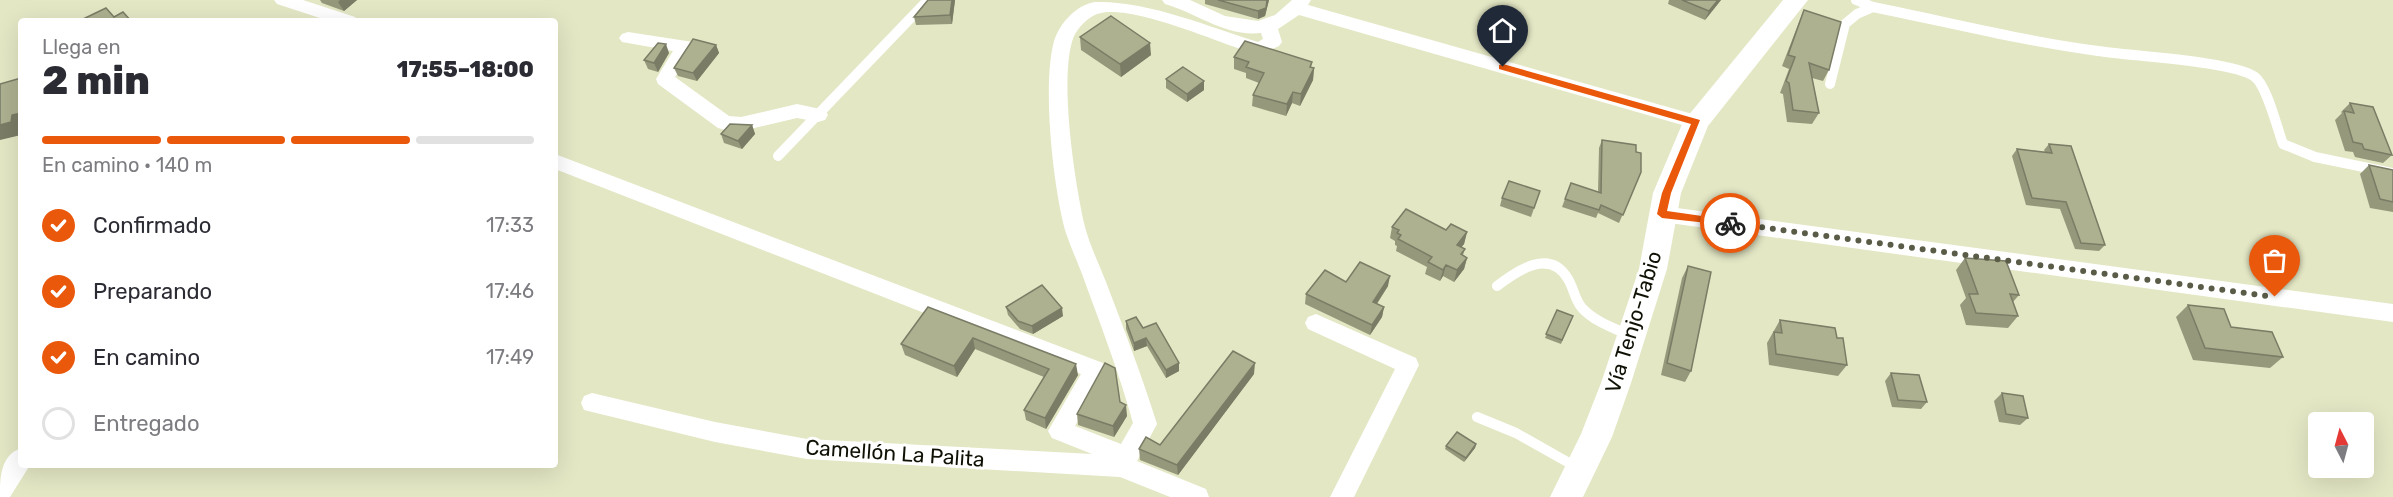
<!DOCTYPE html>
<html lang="es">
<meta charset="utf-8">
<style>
:root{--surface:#fff;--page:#f2f2f3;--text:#2b2b33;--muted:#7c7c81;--line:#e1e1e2;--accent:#ea580c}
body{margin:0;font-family:Rubik,sans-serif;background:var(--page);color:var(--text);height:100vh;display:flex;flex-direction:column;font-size:22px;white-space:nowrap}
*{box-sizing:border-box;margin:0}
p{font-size:20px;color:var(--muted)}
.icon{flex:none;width:33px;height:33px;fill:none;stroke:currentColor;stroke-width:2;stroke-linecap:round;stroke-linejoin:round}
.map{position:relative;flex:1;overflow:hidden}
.side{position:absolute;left:18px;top:18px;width:540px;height:450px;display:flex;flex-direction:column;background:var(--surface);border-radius:6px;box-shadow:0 6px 24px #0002}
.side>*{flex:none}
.needle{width:39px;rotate:354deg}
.buttons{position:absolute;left:2308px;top:412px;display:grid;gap:12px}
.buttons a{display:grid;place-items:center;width:66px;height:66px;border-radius:6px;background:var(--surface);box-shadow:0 6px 24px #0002;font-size:30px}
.pin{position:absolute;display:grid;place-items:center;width:51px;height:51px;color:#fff;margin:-62px -26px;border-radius:50% 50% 50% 0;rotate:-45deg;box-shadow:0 0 6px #0007}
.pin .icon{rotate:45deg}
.courier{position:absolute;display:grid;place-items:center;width:60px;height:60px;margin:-30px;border:4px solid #ea580c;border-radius:50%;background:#fff;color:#222;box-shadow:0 2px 8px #0007}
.headline em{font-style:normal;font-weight:800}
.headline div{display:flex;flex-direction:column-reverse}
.headline{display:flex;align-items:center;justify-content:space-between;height:102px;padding:0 24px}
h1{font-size:39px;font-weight:800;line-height:45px}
.bar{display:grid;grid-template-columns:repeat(4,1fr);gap:9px 6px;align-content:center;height:72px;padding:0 24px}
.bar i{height:8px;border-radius:4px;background:var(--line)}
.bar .active{background:var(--accent)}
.bar p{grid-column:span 4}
ol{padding:0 24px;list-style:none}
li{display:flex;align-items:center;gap:18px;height:66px}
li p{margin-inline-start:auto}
li .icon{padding:6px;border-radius:50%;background:var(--accent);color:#fff;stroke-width:4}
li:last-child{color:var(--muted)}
li i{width:33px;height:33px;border:3px solid var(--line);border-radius:50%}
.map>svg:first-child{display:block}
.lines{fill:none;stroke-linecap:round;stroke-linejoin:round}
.lane{stroke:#fff;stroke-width:10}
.street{fill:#fff;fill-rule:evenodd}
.secondary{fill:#fff;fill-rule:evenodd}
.wall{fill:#96987c}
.shaded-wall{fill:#7a7c65}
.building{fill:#aeb190;stroke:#7a7c65;stroke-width:1.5}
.route{fill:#ea580c}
.done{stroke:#5a5c48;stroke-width:6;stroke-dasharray:0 10.8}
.labels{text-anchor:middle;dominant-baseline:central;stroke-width:6;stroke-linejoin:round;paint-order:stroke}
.street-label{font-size:21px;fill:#101105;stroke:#fff}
</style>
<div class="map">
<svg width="2393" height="497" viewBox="0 0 2393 497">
<rect width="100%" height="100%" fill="#e4e7c4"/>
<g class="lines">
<g class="lane">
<path d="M1856,0L1873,7C1948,22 2022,41 2098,51C2129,56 2234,61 2255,77C2267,86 2277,128 2283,144L2315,157L2393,173"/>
<polyline points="1830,84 1845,24 1857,14 1873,7"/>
<polyline points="778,156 928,0"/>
<path d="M1497,286C1518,270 1550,248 1568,279C1574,289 1575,300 1582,308C1595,322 1614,328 1631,336"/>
<polyline points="1477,417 1516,433 1578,468"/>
</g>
<g class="street">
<polygon points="274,0 303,0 355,17 358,21 329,21 277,4"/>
<path d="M1162,0H1190L1225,16L1258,21L1275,15L1292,0H1311L1308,5L1696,115L1703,117L1706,122L1703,127L1696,129L1299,15L1278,29L1282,42L1279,46L1259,55C1223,45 1130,2 1097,14C1087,18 1078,28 1074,36C1058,75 1075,185 1085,227C1090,246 1099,264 1106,282C1124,329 1142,376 1157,424L1137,461L1206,489L1209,497H1170L1120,477L807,459L715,442L584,410L581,403L584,396L592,393L715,422L807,439L1092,454L1052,438L1048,431L1081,374L555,169V154L1103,363L1106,370L1075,426L1121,444L1133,423C1120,376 1103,331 1086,285C1080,267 1071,249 1065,230C1053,185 1042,85 1054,41C1060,23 1076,5 1095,2C1146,0 1210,27 1258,42L1263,39L1261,33C1225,37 1197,13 1165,4Z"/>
<polygon points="628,32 693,42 695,47 675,77 729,116 741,117 797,104 825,110 828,115 825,120 818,122 797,118 741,131 725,130 718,128 658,84 656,79 673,51 622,42 619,38 622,34"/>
<polygon points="1662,206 2393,304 2393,322 1662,222 1655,220 1652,214 1655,208"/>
<polygon points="1316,314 1416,358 1419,365 1354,497 1330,497 1395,369 1308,329 1305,323 1308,317"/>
<path d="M21,448V465H30L10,497H0C0,478 0,456 21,448Z"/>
</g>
<polygon class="secondary" points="1783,0 1808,0 1708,126 1681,193 1667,269 1631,383 1612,437 1583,497 1550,497 1581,434 1601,383 1639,269 1653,193 1683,122"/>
</g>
<g class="wall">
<polygon points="320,0 357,0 344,11 322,3"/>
<polygon points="928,0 955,0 952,24 916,25 914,17"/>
<polygon points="1205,0 1269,0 1265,16 1258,19 1205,4"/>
<polygon points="1669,0 1721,0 1705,20 1668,4"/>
<polygon points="1804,10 1829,70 1823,81 1812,78 1819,113 1812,124 1787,122 1783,94 1780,93 1789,69 1782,66 1799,22"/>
<polygon points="1080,37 1151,55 1121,77 1081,50"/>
<polygon points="716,45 719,53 697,81 678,76 674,68"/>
<polygon points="669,53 658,72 648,69 644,60"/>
<polygon points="1234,57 1312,62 1311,67 1314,68 1313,80 1300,106 1292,103 1286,116 1252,106 1253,95 1259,83 1246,78 1246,73 1234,69"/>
<polygon points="1166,79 1204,90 1187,102 1166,88"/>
<polygon points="2350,103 2392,155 2383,163 2355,157 2353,152 2345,151 2335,120 2342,113 2341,112"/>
<polygon points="752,125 755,134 742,149 724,143 721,134"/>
<polygon points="1602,140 1636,152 1641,172 1619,223 1598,213 1596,218 1562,207 1571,183 1598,192 1599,148"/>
<polygon points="2049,144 2105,245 2099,251 2075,249 2060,209 2026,205 2012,156 2017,149 2045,152 2044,150"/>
<polygon points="2369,165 2393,170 2393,212 2370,208 2360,174"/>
<polygon points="1540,191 1531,217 1500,206 1502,198"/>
<polygon points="1392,227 1446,230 1467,232 1464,244 1461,247 1465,249 1463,255 1467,258 1464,269 1454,282 1443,276 1440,281 1425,274 1427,267 1396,251 1397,246 1395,245 1395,241 1390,238"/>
<polygon points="1965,258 2019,295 2013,302 2018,316 2008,328 1966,325 1960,305 1966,298 1956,270"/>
<polygon points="1688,266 1691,371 1685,382 1661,375 1682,278"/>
<polygon points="1346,282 1388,286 1377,304 1384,307 1382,317 1370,335 1305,304 1306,294"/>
<polygon points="2188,305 2231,327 2283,357 2270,368 2193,360 2176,317"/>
<polygon points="928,307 1078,375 1046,429 1026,420 1024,410 1044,377 975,349 957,377 905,355 901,344"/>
<polygon points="1006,307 1063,316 1033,334 1020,329 1008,315"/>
<polygon points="1557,310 1573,316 1561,344 1545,338"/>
<polygon points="1780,320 1837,338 1847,365 1838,376 1769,365 1767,343"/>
<polygon points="1126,321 1143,328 1179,363 1179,371 1166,378 1147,346 1134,351 1126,329"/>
<polygon points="1891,373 1927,402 1921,409 1892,407 1885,381"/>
<polygon points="1254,374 1178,475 1140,460 1139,449 1160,445"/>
<polygon points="2002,393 2028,418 2020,425 1999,422 1994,401"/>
<polygon points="1120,402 1127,416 1114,437 1078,425 1077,414"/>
<polygon points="1476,444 1475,448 1464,462 1445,449 1446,446"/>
</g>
<g class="shaded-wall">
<polygon points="340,0 357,0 344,11 338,2"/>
<polygon points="952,0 955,0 952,24 950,15"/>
<polygon points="1267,0 1269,0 1265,16 1258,19 1258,11"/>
<polygon points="1718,0 1721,0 1705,20 1709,11"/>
<polygon points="1150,43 1151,55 1121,77 1120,64"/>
<polygon points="666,44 669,53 658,72 654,63"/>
<polygon points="716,45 719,53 697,81 693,73"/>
<polygon points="1314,68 1313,80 1300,106 1301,94"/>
<polygon points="1204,81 1204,90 1187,102 1187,94"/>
<polygon points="1293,92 1292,103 1286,116 1287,104"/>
<polygon points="21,113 21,135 0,140 0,125 12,115"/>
<polygon points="752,125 755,134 742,149 738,141"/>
<polygon points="1467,232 1464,244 1454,257 1457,245"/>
<polygon points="1467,258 1464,269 1454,282 1457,270"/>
<polygon points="1446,265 1443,276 1440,281 1443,270"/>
<polygon points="1390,276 1388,286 1371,312 1373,302"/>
<polygon points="1384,307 1382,317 1370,335 1372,325"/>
<polygon points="1062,308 1063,316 1033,334 1032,326"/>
<polygon points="973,338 975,349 957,377 954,366"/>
<polygon points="1146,338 1147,346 1134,351 1134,343"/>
<polygon points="1179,363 1179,371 1166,378 1166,370"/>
<polygon points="1255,363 1254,374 1178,475 1177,465"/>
<polygon points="1076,364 1078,375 1046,429 1045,418"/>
<polygon points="1126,405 1127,416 1114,437 1113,426"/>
<polygon points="1476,444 1475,448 1464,462 1466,458"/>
</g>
<g class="building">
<polygon points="928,0 952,0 950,15 914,17"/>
<polygon points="1218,0 1267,0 1266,8 1258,11"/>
<polygon points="1682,0 1718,0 1709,11"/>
<polygon points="106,8 114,17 123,12 131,21 79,21"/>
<polygon points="1804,10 1841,22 1829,70 1809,63 1819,113 1793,110 1789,83 1786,81 1795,57 1788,55"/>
<polygon points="1111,16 1150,43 1120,64 1080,37"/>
<polygon points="693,39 716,45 693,73 674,68"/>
<polygon points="1245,41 1312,62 1310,67 1314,68 1301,94 1293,92 1287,104 1253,95 1264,73 1246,67 1249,62 1234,57"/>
<polygon points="658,43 666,44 654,63 644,60"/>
<polygon points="1183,67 1204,81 1187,94 1166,79"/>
<polygon points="21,78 21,113 12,115 11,122 0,125 0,84"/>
<polygon points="2350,103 2373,107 2392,155 2364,149 2362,144 2353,142 2344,111 2354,113"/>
<polygon points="730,124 752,125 738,141 721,134"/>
<polygon points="1602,140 1636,145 1636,152 1641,153 1641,172 1623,215 1601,205 1599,210 1565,199 1571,183 1601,193"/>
<polygon points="2049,144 2071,146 2105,245 2081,243 2066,202 2032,198 2017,149 2052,153"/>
<polygon points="2369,165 2393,170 2393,202 2380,199"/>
<polygon points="1509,181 1540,191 1534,208 1502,198"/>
<polygon points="1406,209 1446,230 1451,224 1467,232 1457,245 1465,249 1461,254 1467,258 1457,270 1446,265 1443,270 1428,262 1432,257 1398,239 1401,235 1397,233 1399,230 1392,227"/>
<polygon points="1965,258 2006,261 2019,295 2010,294 2018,316 1976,313 1969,294 1978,294"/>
<polygon points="1360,262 1390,276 1373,302 1384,307 1372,325 1306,294 1325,270 1346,282"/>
<polygon points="1688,266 1711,272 1691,371 1667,363"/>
<polygon points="1042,285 1062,308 1032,326 1018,321 1006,307"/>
<polygon points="2188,305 2224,309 2231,327 2272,332 2283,357 2205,348"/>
<polygon points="928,307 1076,364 1045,418 1024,410 1049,369 973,338 954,366 901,344"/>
<polygon points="1557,310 1573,316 1562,340 1546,334"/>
<polygon points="1136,317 1143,328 1156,323 1179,363 1166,370 1146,338 1134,343 1126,321"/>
<polygon points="1780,320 1835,328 1837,338 1843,338 1847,365 1776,354 1774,332 1782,333"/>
<polygon points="1233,351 1255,363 1177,465 1139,449 1146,437 1160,445"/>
<polygon points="1105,363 1115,368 1120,402 1126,405 1113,426 1077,414"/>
<polygon points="1891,373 1919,375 1927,402 1898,400"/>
<polygon points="2002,393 2023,396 2028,418 2006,414"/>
<polygon points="1457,432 1476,444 1466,458 1446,446"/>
</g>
<polygon class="route" points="1503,64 1700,120 1671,193 1667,211 1730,220 1734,221 1734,226 1662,218 1657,214 1662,193 1691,124 1499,69 1499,65"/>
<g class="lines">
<polyline class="done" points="1730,223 2275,297"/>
</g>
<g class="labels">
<g class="street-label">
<text transform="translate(1633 322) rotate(-73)">Vía Tenjo-Tabio</text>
<text transform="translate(895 453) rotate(4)">Camellón La Palita</text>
</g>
</g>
</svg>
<div class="buttons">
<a><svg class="needle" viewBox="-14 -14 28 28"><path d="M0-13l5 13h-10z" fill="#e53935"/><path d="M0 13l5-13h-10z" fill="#7c7c81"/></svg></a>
</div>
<div class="pin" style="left:2275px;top:297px;background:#ea580c"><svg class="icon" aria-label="bag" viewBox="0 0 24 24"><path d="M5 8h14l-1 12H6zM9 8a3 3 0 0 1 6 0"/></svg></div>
<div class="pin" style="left:1503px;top:67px;background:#1f2937"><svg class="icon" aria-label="home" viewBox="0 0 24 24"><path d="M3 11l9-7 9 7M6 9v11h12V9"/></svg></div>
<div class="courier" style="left:1730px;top:223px"><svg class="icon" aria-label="bike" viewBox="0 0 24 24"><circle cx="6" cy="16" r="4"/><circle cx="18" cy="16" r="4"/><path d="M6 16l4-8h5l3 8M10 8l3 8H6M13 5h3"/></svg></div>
<section class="side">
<div class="headline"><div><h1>2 min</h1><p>Llega en</p></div><em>17:55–18:00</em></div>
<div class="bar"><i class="active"></i><i class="active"></i><i class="active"></i><i></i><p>En camino · 140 m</p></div>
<ol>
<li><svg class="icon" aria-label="check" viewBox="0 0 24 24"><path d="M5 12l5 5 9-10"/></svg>Confirmado<p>17:33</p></li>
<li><svg class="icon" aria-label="check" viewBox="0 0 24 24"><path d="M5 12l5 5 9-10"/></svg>Preparando<p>17:46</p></li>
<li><svg class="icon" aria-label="check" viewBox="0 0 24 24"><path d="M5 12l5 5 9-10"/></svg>En camino<p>17:49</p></li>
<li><i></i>Entregado</li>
</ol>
</section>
</div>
